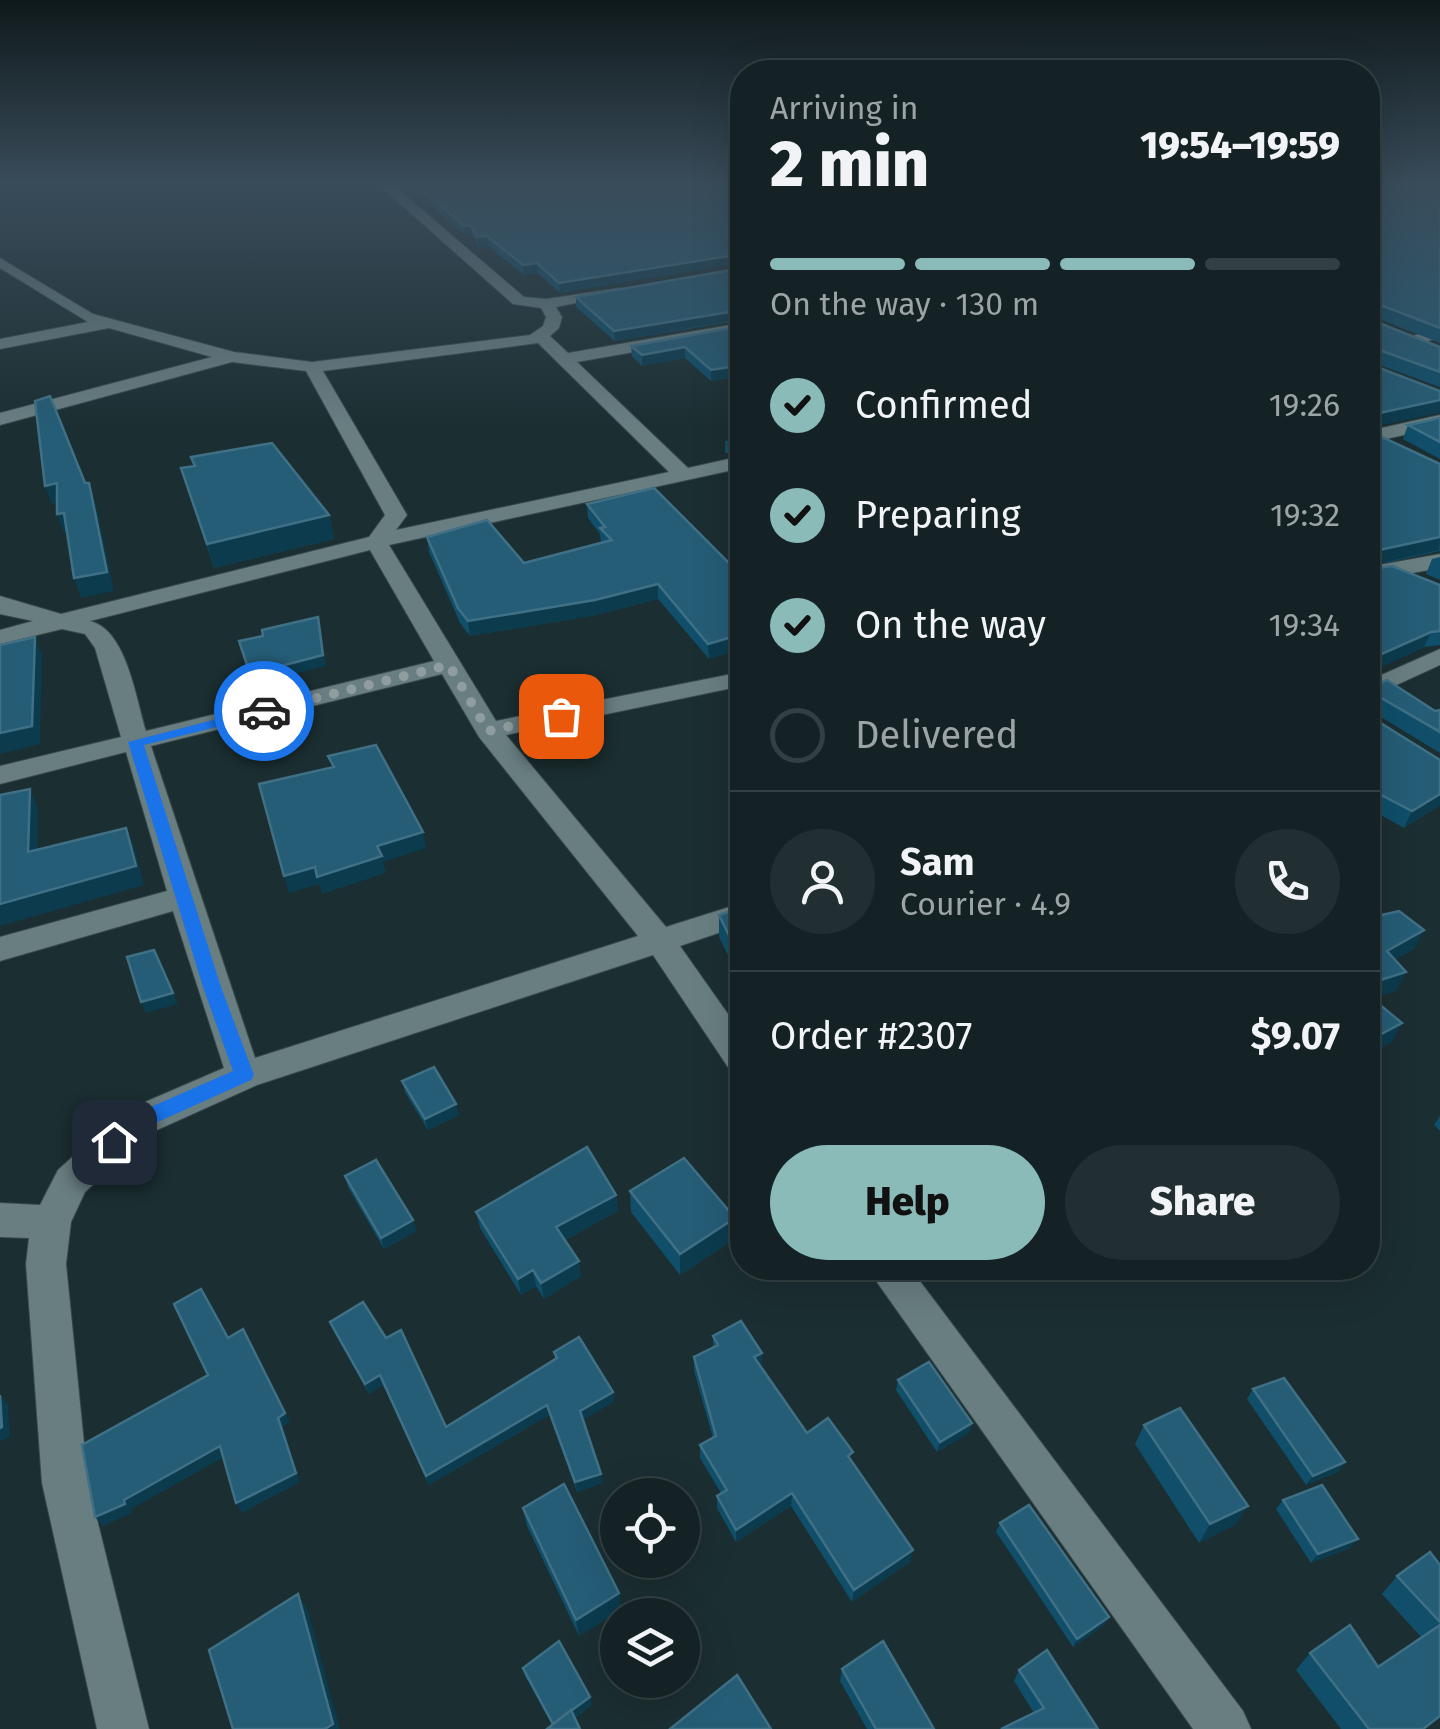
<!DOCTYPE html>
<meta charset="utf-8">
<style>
:root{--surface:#142225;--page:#212f32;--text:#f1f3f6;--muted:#9da4a7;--line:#333f42;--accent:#8bbbb9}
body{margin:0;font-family:"Fira Sans",sans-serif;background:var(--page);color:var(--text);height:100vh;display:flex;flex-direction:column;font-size:38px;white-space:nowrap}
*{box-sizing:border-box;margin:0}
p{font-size:32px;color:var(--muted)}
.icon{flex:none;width:55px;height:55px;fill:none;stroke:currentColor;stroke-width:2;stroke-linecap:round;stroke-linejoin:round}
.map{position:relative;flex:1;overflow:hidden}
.sheet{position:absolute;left:730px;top:60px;width:650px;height:1220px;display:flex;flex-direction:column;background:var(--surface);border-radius:40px;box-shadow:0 10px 40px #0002,0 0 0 2px var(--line)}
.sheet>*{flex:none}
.tools{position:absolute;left:600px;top:1478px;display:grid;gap:20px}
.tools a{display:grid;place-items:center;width:100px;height:100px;border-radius:50%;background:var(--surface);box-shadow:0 10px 40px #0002,0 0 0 2px var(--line);font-size:50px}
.pin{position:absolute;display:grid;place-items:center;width:85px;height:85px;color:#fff;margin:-42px;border-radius:20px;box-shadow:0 5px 15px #0006}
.courier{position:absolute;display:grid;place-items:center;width:100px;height:100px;margin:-50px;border:8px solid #1a73e8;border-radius:50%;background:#fff;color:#222;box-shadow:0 2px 12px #0007}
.headline em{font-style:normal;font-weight:800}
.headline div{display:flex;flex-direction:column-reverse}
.headline{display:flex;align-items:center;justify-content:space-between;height:170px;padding:0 40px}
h1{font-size:65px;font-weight:800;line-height:75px}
.bar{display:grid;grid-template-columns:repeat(4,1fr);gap:15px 10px;align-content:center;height:120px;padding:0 40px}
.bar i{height:12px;border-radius:8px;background:var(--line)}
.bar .on{background:var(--accent)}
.bar p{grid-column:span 4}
.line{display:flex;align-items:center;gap:25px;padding:0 40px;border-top:2px solid var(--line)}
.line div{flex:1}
.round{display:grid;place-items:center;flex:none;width:105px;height:105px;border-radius:52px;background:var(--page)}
ol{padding:0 40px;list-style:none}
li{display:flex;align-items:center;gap:30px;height:110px}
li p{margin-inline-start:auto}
li .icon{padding:10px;border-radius:50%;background:var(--accent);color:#111;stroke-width:4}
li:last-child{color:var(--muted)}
li i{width:55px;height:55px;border:5px solid var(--line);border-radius:50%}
.action{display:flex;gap:20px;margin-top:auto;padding:20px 40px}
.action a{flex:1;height:115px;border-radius:60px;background:var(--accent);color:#111;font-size:40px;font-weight:800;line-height:115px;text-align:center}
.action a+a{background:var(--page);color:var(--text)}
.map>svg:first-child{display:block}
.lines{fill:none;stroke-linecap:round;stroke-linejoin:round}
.minor-casing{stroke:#38494b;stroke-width:2}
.minor{fill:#697e81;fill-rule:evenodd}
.wall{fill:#104e69}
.shaded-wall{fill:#0c3b4e}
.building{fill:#255c76;stroke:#3f7085;stroke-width:2.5}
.route{fill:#1a73e8}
.done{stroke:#8f9d9f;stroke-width:10;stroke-dasharray:0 18}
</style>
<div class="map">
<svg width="1440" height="1729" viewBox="0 0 1440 1729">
<rect width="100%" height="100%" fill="#1b2e31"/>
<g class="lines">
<defs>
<g id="minor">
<path d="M379,185H393L524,297L546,299L621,288V294L556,307L562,317L559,328L550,336L568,353L742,323V333L577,362L688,468L742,456V468L389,545L496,721L742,672V686L506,735L666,927L742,903V925L680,946L742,1034V1073L730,1070L653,955L257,1085L148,1134L85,1192L71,1222L66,1264L88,1483L149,1729H97L42,1483L26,1264L29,1238L0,1237V1203L40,1205L58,1170L122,1112L224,1068L173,911L0,961V937L167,891L126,752L0,784V766L121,737L95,648L85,634L62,629L0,644V630L33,621L0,614V596L61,614L369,537L385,515L306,371L232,362L0,425V413L212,357L109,328L0,349V339L88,322L0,268V258L93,314L234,352L312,362L530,335L543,326L546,317L541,308L513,304ZM538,343L669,472L396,530L407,515L323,371ZM370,550L434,661L146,731C136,700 127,630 90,621ZM442,674L479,737L638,936L255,1058L151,746Z"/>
<polygon points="1440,327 1440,337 1368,361 1368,351"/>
<polygon points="1440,415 1440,427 1368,443 1368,431"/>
<polygon points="1440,554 1440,568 1368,581 1368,567"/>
<polygon points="1440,649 1440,665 1368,698 1368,681"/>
<polygon points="867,1268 910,1268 1243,1711 1251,1729 1193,1729"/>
</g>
</defs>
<use href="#minor" class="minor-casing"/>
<use href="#minor" class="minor"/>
</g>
<g class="wall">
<polygon points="408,185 742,185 560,293 538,273 524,275 488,246 479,247 471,234 465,235"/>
<polygon points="1368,185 1440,185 1440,343 1369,315 1369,319 1440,347 1440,387 1369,361 1371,432 1440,464 1440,551 1371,566 1371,569 1440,585 1440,645 1424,647 1368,673"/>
<polygon points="742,268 742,320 615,341 576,307 576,297"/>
<polygon points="742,326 742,376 711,381 685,358 642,366 632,356 631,346"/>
<polygon points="1440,418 1440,459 1403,439 1408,425"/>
<polygon points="742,438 742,453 725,453 725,441"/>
<polygon points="181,468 329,515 334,539 214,568"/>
<polygon points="587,504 742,576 709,659 658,599 596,615 470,636 460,623 429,552 427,537 524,563 601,543 600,534 588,518"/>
<polygon points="1440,557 1440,580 1426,574 1432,559"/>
<polygon points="1368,684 1435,711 1440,710 1440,753 1371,711 1371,717 1440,760 1440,805 1404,828 1368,808"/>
<polygon points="742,911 742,984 719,937 719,915"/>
<polygon points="402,1081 456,1104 459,1115 428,1130 405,1092"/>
<polygon points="1440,1116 1440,1131 1434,1125"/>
<polygon points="345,1176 413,1220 416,1231 384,1249 348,1187"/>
<polygon points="630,1191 734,1239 680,1275 631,1212"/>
<polygon points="616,1195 618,1211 565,1240 581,1276 544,1299 536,1286 521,1295 480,1228 476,1212"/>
<polygon points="953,1268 980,1268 961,1279"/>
<polygon points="330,1322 386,1338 446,1427 555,1359 554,1352 613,1392 614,1401 583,1420 602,1483 577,1492 549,1415 429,1485 383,1385 369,1394 334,1332"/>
<polygon points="713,1336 762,1353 761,1366 807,1433 852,1461 910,1562 852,1602 791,1506 736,1542 717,1508 717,1496 721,1493 700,1458 700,1445 713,1438 694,1371 694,1357 713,1348"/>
<polygon points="898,1380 969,1433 937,1452 896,1390"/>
<polygon points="1253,1389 1345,1462 1338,1472 1306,1485 1247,1399"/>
<polygon points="1144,1425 1236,1524 1199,1543 1135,1444"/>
<polygon points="1283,1500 1350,1548 1311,1563 1276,1509"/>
<polygon points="523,1508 619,1593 621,1610 579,1636 527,1526"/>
<polygon points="1000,1523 1104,1625 1073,1647 996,1532"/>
<polygon points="1440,1565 1440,1717 1425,1729 1341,1729 1296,1670 1310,1653 1378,1667 1421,1637 1382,1594 1397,1576"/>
<polygon points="523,1668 592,1704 575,1718 552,1725 525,1676"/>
<polygon points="842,1669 934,1729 867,1729 840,1681"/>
<polygon points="1019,1670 1098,1729 1034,1713 1014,1681"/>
</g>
<g class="shaded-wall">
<polygon points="470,225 471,234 465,235 464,226"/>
<polygon points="487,236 488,246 479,247 478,237"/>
<polygon points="742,254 742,263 560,293 559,283"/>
<polygon points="537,263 538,273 524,275 523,265"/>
<polygon points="741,309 741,319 615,341 614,331"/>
<polygon points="685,347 685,358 642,366 642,355"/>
<polygon points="742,365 742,376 711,381 711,370"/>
<polygon points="1440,400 1440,413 1368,428 1370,415"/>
<polygon points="57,483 64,502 52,504 45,486"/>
<polygon points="89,483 95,501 114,591 81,598 74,578"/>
<polygon points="64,513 70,532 64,533 57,514"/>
<polygon points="329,515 334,539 214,568 207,544"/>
<polygon points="1440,537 1439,550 1368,566 1370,552"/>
<polygon points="658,584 658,599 596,615 470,636 468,621"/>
<polygon points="318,617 326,666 253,684 250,674"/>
<polygon points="1431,632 1424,647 1368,673 1368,660"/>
<polygon points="742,634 742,649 709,659 708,644"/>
<polygon points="35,637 42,655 40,744 0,754 0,733"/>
<polygon points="30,789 38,808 37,871 28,852"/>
<polygon points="1440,794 1440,805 1404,828 1412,811"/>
<polygon points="126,828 134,847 144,885 0,926 0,904"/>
<polygon points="423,832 426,848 383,862 386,873 322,894 319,884 289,893 284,876"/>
<polygon points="1424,930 1414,949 1378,970 1387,951"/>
<polygon points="1406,972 1396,991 1368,1000 1368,984"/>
<polygon points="173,993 178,1004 146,1013 141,1002"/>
<polygon points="1402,1023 1392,1042 1368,1055 1368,1041"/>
<polygon points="456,1104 459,1115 428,1130 425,1119"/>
<polygon points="616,1195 618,1211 559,1243 556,1227"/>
<polygon points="735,1218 734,1239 680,1275 680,1254"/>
<polygon points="413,1220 416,1231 384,1249 381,1238"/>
<polygon points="579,1261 581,1276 544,1299 541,1283"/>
<polygon points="964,1268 980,1268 961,1279"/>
<polygon points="533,1270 536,1286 521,1295 518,1279"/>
<polygon points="762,1353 761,1367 754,1357"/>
<polygon points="380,1375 383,1385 369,1394 365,1384"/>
<polygon points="613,1392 614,1401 582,1421 580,1411"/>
<polygon points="0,1395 8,1405 10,1437 0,1441"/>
<polygon points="547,1405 549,1415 429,1485 426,1476"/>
<polygon points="285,1413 290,1422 283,1427 300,1482 242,1513 236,1503 278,1418"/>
<polygon points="972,1423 969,1433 937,1452 940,1442"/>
<polygon points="220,1446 226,1456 131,1509 132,1513 103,1526 95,1517"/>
<polygon points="1345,1462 1338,1472 1306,1485 1313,1476"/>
<polygon points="601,1474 602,1483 577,1492 575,1482"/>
<polygon points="792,1493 791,1506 736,1542 736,1530"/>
<polygon points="1248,1506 1236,1524 1199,1543 1210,1524"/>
<polygon points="1358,1539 1350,1548 1311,1563 1318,1554"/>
<polygon points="913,1550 910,1562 852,1602 854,1590"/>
<polygon points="619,1593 621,1610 579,1636 576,1620"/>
<polygon points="298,1594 308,1611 340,1729 325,1729"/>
<polygon points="1109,1617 1104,1625 1073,1647 1077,1639"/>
<polygon points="590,1697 592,1704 560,1729 554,1725"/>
</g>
<g class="building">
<polygon points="416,185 742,185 742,254 559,283 537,263 523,265 487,236 478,237 470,225 464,226"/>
<polygon points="1368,185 1440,185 1440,328 1373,302 1368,306 1369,319 1440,347 1440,372 1374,348 1368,351 1369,364 1440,391 1440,400 1370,415 1371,432 1440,464 1440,537 1370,552 1371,569 1392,566 1440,585 1440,631 1431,632 1368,660"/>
<polygon points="742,268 742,310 614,331 576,297"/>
<polygon points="742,326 742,365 711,370 685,347 642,355 631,346"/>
<polygon points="50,396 85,483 89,483 107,572 74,578 64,513 57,514 57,483 45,486 35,401"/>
<polygon points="1440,418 1440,442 1408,425"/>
<polygon points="272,443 329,515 207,544 181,468 195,466 191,457"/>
<polygon points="654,488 742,576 742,634 708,644 658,584 595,600 468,621 458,608 427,537 487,520 524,563 612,540 600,528 605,527 587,504"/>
<polygon points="318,617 323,655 250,674 239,641 263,636 262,630"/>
<polygon points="35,637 32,726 0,733 0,645"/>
<polygon points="1387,680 1435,711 1440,710 1440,732 1376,695 1371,698 1371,717 1440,760 1440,794 1412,811 1368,788 1368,684 1371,682 1376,685"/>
<polygon points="376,745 423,832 377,846 382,856 317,877 315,867 284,876 259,784 334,767 328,756"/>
<polygon points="30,789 28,852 126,828 136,866 0,904 0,795"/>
<polygon points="740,908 742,911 742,962 719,915"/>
<polygon points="1399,911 1424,930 1387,951 1406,972 1368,984 1368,918"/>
<polygon points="154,950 173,993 141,1002 127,957"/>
<polygon points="1368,995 1402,1023 1368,1041"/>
<polygon points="434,1067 456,1104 425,1119 402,1081"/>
<polygon points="587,1147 616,1195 556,1227 579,1261 541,1283 533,1270 518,1279 476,1212"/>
<polygon points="684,1158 735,1218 680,1254 630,1191"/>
<polygon points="376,1160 413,1220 381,1238 345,1176"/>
<polygon points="201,1289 228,1338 243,1329 285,1413 278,1418 296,1473 236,1503 220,1446 124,1500 125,1504 95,1517 82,1445 208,1375 174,1304"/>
<polygon points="363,1302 386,1338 401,1330 446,1427 557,1358 554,1352 579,1337 613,1392 580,1411 601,1474 575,1482 547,1405 426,1476 380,1375 365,1384 330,1322"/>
<polygon points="741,1321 762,1353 754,1357 807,1433 828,1418 853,1452 848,1456 913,1550 854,1590 792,1493 736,1530 717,1496 727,1490 700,1445 716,1436 694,1357 718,1345 713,1336"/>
<polygon points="929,1362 972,1423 940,1442 898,1380"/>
<polygon points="1284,1378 1345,1462 1313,1476 1253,1389"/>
<polygon points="0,1395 2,1427 0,1428"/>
<polygon points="1180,1408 1248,1506 1210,1524 1144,1425"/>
<polygon points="564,1484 619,1593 576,1620 523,1508"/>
<polygon points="1322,1485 1358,1539 1318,1554 1283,1500"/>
<polygon points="1029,1505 1109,1617 1077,1639 1000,1523"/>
<polygon points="1430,1552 1440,1565 1440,1622 1397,1576"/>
<polygon points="298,1594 333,1724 325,1729 233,1729 209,1650"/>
<polygon points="1350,1625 1378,1667 1440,1625 1440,1716 1423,1729 1369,1729 1310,1653"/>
<polygon points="559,1641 590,1697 553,1724 523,1668"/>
<polygon points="883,1641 934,1729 876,1729 842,1669"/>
<polygon points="1047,1650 1098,1729 1001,1729 1044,1708 1019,1670"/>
<polygon points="737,1675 771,1729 670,1729"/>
<polygon points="571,1710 580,1729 547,1729"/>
</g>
<linearGradient id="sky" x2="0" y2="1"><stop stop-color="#0f191b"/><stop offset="0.43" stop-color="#394c5a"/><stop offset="1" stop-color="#394c5a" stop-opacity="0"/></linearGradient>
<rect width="1440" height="427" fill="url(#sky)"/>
<polygon class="route" points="264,707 271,711 269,714 144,745 221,987 254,1075 251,1080 142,1129 121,1148 107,1148 107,1136 128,1117 233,1071 203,987 128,742"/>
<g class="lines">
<polyline class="done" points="264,711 449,665 488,731 561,716"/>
</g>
</svg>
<div class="tools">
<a><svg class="icon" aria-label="locate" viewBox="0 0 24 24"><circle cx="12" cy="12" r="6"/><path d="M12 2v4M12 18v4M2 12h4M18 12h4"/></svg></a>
<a><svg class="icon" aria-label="layers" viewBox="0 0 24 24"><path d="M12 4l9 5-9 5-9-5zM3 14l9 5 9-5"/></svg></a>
</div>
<div class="pin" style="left:561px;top:716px;background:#ea580c"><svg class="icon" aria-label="bag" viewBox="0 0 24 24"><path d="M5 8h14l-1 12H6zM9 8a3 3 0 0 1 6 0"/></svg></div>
<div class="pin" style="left:114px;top:1142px;background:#1f2937"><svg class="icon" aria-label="home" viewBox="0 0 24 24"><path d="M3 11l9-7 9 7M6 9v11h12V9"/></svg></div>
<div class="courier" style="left:264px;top:711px"><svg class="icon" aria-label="car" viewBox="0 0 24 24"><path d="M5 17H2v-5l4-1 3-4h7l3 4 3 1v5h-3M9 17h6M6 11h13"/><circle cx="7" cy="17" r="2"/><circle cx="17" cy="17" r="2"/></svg></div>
<section class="sheet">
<div class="headline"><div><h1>2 min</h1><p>Arriving in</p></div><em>19:54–19:59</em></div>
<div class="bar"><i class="on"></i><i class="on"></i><i class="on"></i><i></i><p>On the way · 130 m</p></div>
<ol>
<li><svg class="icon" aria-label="check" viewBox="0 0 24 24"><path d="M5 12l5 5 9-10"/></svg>Confirmed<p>19:26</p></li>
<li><svg class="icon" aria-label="check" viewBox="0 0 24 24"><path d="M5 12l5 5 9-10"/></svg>Preparing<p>19:32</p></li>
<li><svg class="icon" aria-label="check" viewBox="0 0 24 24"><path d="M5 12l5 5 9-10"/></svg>On the way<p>19:34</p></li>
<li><i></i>Delivered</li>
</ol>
<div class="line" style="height:180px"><a class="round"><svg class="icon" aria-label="person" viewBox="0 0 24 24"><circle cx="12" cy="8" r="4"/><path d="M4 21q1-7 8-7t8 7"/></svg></a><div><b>Sam</b><p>Courier · 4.9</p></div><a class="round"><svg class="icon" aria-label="phone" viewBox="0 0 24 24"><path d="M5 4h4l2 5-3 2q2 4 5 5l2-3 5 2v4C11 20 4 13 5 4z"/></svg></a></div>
<div class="line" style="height:130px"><div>Order #2307</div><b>$9.07</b></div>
<div class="action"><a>Help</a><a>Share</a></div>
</section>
</div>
